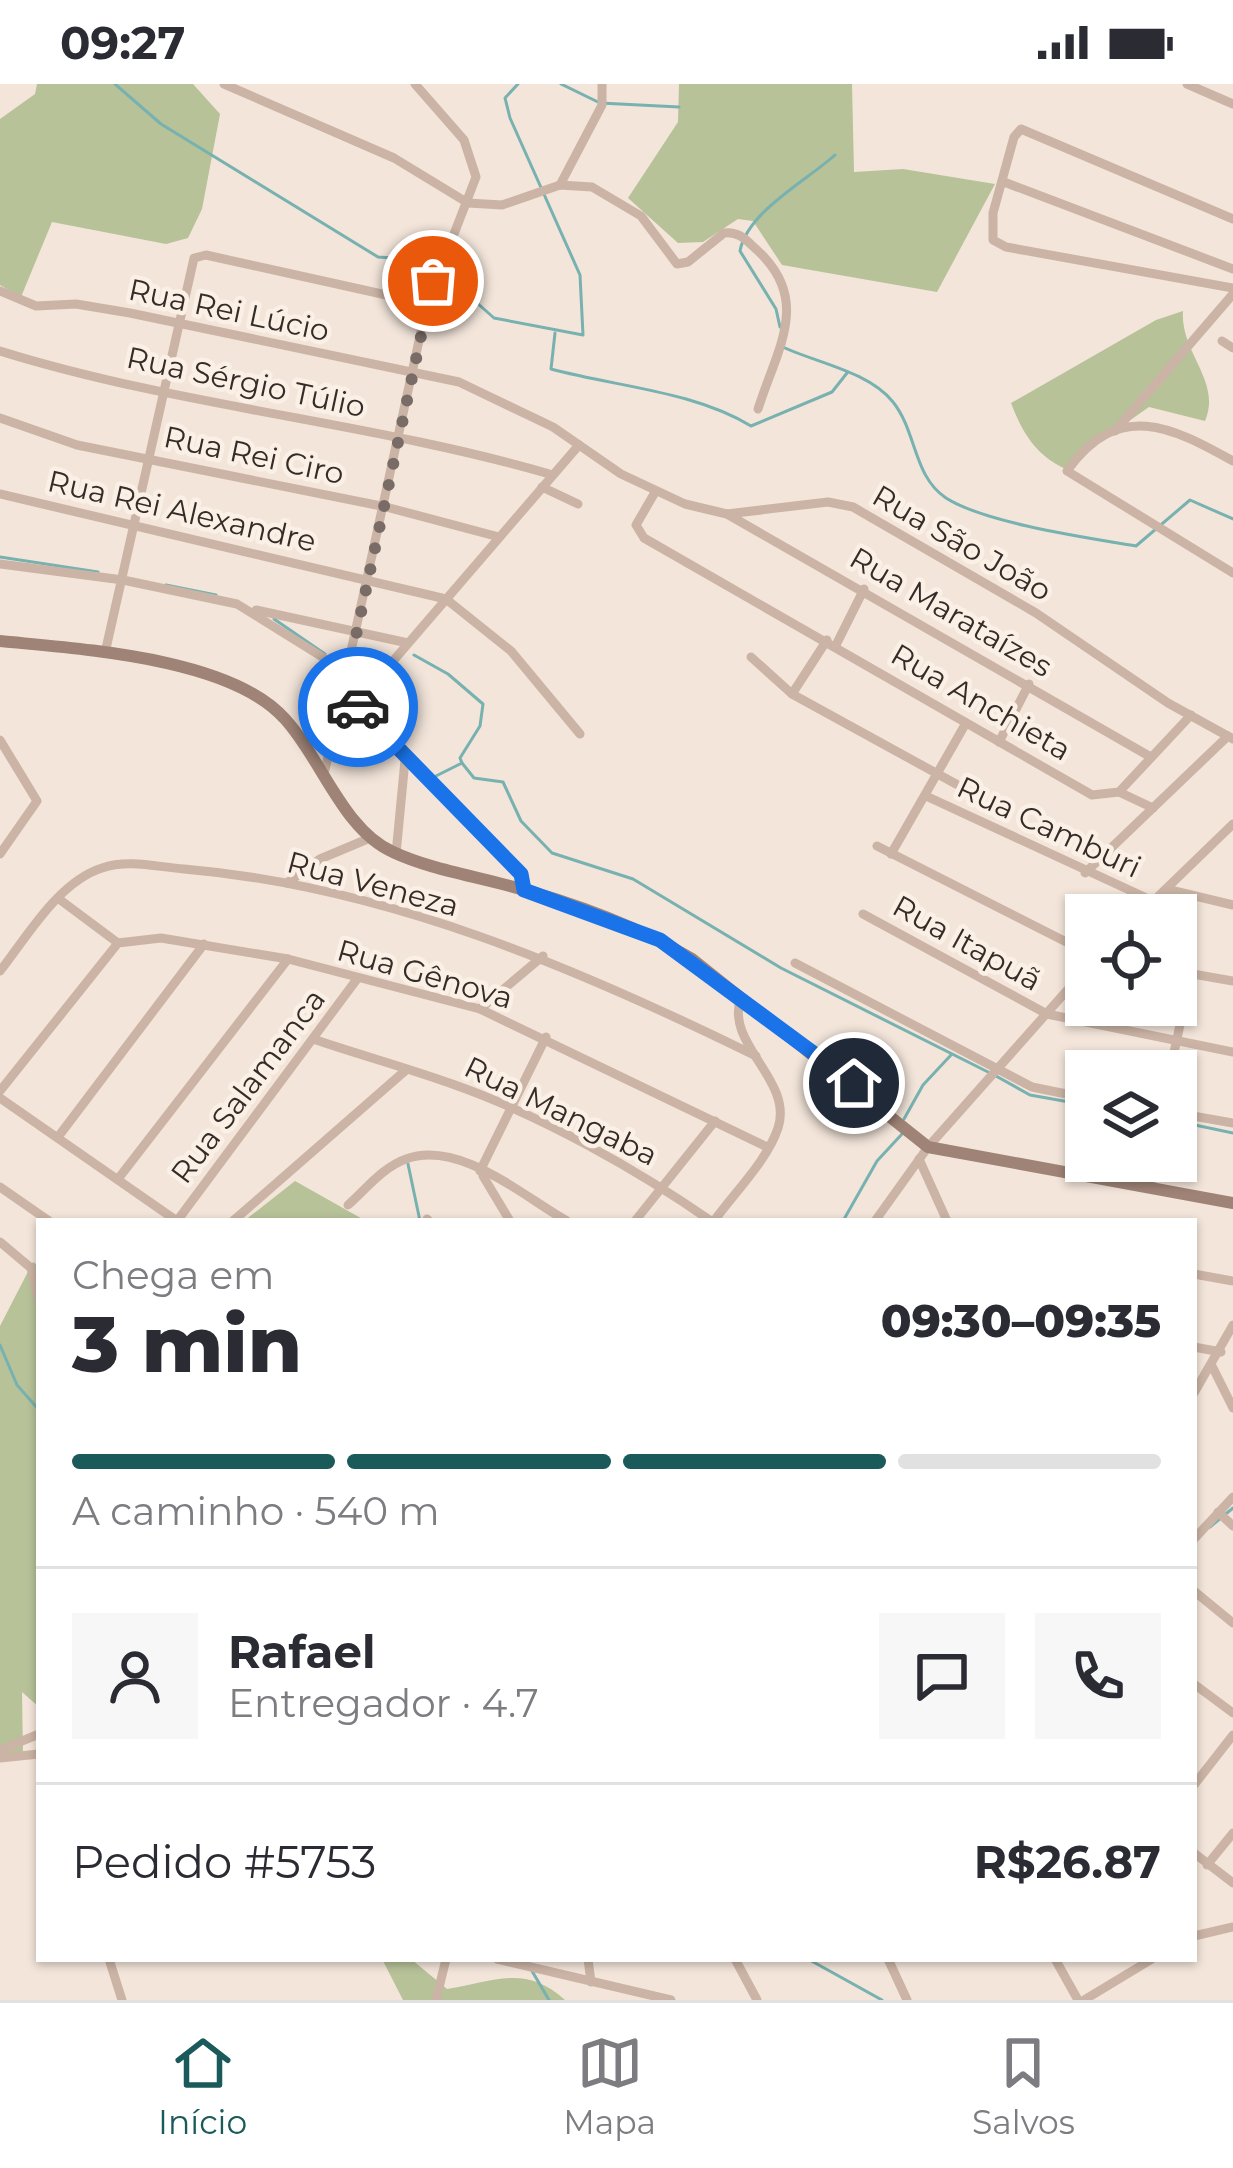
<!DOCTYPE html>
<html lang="pt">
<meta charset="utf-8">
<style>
:root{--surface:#fff;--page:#f7f7f7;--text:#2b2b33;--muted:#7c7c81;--line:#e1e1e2;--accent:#1a5a5a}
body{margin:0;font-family:Montserrat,sans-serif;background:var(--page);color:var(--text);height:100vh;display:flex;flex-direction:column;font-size:45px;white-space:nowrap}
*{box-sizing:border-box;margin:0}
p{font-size:39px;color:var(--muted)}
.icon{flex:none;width:66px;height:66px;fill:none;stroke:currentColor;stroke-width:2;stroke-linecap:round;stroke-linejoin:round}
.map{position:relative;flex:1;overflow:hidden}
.panel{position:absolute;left:36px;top:1134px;width:1161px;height:744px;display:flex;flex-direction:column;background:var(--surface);border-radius:0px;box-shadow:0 3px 9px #0004}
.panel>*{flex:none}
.tools{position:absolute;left:1065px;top:810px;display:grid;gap:24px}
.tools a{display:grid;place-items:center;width:132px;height:132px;border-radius:0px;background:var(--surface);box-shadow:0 3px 9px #0004;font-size:60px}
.pin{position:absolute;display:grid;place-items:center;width:102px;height:102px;color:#fff;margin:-51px;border:6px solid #fff;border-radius:50%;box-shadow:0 3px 12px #0007}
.courier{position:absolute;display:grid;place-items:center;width:120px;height:120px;margin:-60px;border:9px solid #1a73e8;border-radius:50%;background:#fff;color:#222;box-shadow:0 3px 15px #0007}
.summary em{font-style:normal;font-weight:800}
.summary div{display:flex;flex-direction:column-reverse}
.summary{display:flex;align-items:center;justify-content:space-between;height:204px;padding:0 36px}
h1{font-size:78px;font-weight:800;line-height:90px}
.bar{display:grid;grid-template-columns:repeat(4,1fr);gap:18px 12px;align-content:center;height:144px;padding:0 36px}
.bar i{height:15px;border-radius:9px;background:var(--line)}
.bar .current{background:var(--accent)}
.bar p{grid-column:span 4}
.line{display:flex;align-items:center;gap:30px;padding:0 36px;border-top:3px solid var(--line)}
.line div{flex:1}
.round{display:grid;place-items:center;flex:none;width:126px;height:126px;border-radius:0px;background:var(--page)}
.status{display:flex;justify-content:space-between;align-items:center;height:84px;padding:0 60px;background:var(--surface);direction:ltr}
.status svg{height:33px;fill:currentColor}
.dock{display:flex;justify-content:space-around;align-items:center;height:168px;border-top:3px solid var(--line);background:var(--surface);font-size:33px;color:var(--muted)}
.dock a{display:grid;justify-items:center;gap:6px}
.dock .current{color:var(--accent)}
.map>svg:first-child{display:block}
.green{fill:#b7c299}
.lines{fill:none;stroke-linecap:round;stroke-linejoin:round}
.stream{stroke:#77b1b0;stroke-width:3}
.street{stroke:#cbb4a5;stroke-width:9}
.secondary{stroke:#9f8376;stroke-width:12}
.done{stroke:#796c66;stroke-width:12;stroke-dasharray:0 21.6}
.route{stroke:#1a73e8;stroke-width:15}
.labels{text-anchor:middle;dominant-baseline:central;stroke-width:9;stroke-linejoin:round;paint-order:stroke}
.street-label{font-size:30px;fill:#372b27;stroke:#faf0e6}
</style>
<div class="status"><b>09:27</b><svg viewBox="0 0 49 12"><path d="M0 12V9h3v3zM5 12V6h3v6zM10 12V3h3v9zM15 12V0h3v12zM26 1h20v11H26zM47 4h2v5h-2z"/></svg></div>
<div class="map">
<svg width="1233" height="1916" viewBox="0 0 1233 1916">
<rect width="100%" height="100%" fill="#f3e5da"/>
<g class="green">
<polygon points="37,0 193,0 220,30 202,125 188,154 166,160 52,138 21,213 0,201 0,35 35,10"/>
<polygon points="679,0 852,0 854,88 903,85 995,100 937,208 782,181 753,137 738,135 703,158 678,159 628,114 678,38"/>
<path d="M1183,227C1180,269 1222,297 1205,337L1149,323L1089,365L1070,387C1038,374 1023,351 1011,319L1156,236Z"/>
<polygon points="295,1097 366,1137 244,1137"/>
<polygon points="33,1178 39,1182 39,1623 22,1608 23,1674 0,1677 0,1242"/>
<path d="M382,1875H411L447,1905C495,1897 526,1880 565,1916H403Z"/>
</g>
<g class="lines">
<g class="stream">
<polyline points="115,0 161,40 378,173 393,174 404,192 451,220 476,218 494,234 583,251 580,191 510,34 505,14 518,0"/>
<polyline points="561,0 600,19 679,23"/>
<path d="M780,243L776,225L740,167C747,128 806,97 835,71"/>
<path d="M555,249L551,285C618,303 693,307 751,342L832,308L847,289"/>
<path d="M785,264C818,279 869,288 893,318C917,348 913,392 946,414C985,439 1088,454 1136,462L1190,416L1233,435"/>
<polyline points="0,473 98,488"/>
<polyline points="166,501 216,511"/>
<polyline points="274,535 325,570"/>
<polyline points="414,571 448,590 483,620 480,642 460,674 462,679 432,694"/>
<polyline points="348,594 357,612"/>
<polyline points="462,679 474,694 503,698 521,737 552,769 633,795 781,884 988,988"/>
<polyline points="996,992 1030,1011 1086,1021"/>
<polyline points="904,1035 923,1001 951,971"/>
<polyline points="1176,1037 1233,1049"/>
<polyline points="408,1080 420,1137"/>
<polyline points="843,1137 877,1077 902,1050"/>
<polyline points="0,1261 17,1301 39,1326"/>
<polyline points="1210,1443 1233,1424"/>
<polyline points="808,1875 882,1916"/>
<polyline points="532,1887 549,1916"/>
</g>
<g class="street">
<path d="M224,0L394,74L468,119L502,121L560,101L592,103L641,132L677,180L688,178L724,149C739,147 746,156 757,166C812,216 777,265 758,325"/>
<polyline points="1187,0 1233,20"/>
<polyline points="1004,98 1233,185"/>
<polyline points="560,101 602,21 602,0"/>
<polyline points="1233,135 1021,45 1014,53 993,129 993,156 1006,163 1233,204"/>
<polyline points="0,207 36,222 76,220 130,229 459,298 553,343 621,390 685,420 727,430 828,418 853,423 1036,529 1168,619 1233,655"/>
<polyline points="1222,257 1233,264"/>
<path d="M0,267C180,323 372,338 553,391"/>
<polyline points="0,334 77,361 386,423 499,453"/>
<polyline points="1115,347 1233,210"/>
<path d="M1233,377C1172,343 1118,315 1067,387L1233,489"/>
<polyline points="542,403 578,420"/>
<polyline points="0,410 446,515 511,567 580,650"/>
<polyline points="654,410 636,441 644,454 1092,711 1119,708 1191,631"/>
<polyline points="727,430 1149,672"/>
<polyline points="0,480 123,496 237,520 348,589"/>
<polyline points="256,526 408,559"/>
<polyline points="836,561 864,505"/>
<polyline points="105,569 194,174 206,171 427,220"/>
<polyline points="751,573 792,610 956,700"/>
<polyline points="792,610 827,556"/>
<polyline points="356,620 579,361"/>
<polyline points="356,620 521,790 524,805"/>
<polyline points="0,656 37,717 0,770"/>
<polyline points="999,658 1029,600"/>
<polyline points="325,686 427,220 476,93 464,56 415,0"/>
<polyline points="1119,708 1153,724"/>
<polyline points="926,712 1153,817"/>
<polyline points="877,762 1086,868"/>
<polyline points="396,770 405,676"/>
<polyline points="891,770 966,639"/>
<polyline points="1085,789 1228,652"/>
<polyline points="287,799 320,775 370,754"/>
<polyline points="1166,805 1233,821"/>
<polyline points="59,815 118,859"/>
<polyline points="863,830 1047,930 1233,968"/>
<polyline points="1139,831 1233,740"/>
<polyline points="795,879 1032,1003 1086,1014"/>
<path d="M0,887C27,853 58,798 102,784C128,775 157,783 184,785C385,802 577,884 756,972"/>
<polyline points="1176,887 1233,897"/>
<polyline points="480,925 543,872"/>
<path d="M313,955C360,971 408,984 455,1001C540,1031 638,1086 711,1137"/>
<polyline points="1170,987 1191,890"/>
<polyline points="0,1007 118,859 161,854 288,875 480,925 767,1063"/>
<polyline points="0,1014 177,1137 357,895"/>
<polyline points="1176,1029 1233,1039"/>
<polyline points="58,1053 204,860"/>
<polyline points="919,1075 947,1137"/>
<polyline points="480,1087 546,953"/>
<polyline points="483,1092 510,1137"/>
<polyline points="118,1095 288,875"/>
<polyline points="0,1103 49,1137"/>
<polyline points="1150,1103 1155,1077"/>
<path d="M348,1121C366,1105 383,1083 406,1075C459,1055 524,1113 567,1137"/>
<polyline points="427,1135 429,1137"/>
<polyline points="233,1137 406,986"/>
<polyline points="635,1137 715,1037"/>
<path d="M714,1137C734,1109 767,1077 778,1044C794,996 724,960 741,914"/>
<polyline points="875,1137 928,1063 1086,885"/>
<polyline points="0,1158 31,1184 39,1216"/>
<polyline points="1194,1190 1233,1197"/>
<polyline points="1194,1263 1221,1268"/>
<polyline points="1212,1282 1233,1324"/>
<polyline points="1194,1309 1233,1241"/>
<polyline points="1218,1428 1233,1442"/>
<polyline points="1194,1455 1233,1413"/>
<polyline points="1194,1507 1233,1539"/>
<polyline points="1194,1600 1233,1629"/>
<polyline points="0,1666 39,1650"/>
<polyline points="0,1674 39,1670"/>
<polyline points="1194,1701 1233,1651"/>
<polyline points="1194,1769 1233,1799"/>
<polyline points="1207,1781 1233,1749"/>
<polyline points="1194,1852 1233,1843"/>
<polyline points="109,1875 122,1916"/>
<polyline points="497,1875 671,1916"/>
<polyline points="588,1875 591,1898"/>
<polyline points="735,1875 757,1916"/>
<polyline points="888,1875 907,1916"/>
<polyline points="1055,1875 1078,1916"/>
<polyline points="436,1916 446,1875"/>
<polyline points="1084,1916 1152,1875"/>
</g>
<path class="secondary" d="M0,557C79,565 230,573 285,635C321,674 343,746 393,768C427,784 469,791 506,801C572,818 633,840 692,875L928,1063L1233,1119"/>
</g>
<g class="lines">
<polyline class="done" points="358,623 342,616 433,197"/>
<polyline class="route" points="358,623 521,790 524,806 660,856 854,999"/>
</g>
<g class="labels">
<g class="street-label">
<text transform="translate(229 226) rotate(12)">Rua Rei Lúcio</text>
<text transform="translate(246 298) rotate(12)">Rua Sérgio Túlio</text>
<text transform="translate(254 371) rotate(12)">Rua Rei Ciro</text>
<text transform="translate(182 427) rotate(13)">Rua Rei Alexandre</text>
<text transform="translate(962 459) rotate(30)">Rua São João</text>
<text transform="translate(951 528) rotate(30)">Rua Marataízes</text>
<text transform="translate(981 618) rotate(30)">Rua Anchieta</text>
<text transform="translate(1049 743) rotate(25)">Rua Camburi</text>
<text transform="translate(373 800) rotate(15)">Rua Veneza</text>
<text transform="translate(967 859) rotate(29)">Rua Itapuã</text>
<text transform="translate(425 890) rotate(16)">Rua Gênova</text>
<text transform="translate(248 1002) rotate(-53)">Rua Salamanca</text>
<text transform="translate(561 1027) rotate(26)">Rua Mangaba</text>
</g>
</g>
</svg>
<div class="tools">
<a><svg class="icon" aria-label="locate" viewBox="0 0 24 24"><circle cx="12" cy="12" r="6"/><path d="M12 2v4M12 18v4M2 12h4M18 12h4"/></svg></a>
<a><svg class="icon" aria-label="layers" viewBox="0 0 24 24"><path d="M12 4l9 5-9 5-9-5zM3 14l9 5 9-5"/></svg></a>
</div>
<div class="pin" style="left:433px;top:197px;background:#ea580c"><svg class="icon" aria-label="bag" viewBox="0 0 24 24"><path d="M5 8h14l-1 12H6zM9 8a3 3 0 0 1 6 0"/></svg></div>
<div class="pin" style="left:854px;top:999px;background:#1f2937"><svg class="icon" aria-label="home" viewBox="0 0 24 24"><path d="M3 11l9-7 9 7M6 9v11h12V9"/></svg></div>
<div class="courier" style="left:358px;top:623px"><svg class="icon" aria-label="car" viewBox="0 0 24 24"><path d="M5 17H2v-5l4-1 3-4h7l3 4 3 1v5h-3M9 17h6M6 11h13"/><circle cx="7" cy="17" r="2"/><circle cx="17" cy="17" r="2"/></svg></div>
<section class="panel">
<div class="summary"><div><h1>3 min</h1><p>Chega em</p></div><em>09:30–09:35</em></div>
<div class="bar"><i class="current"></i><i class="current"></i><i class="current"></i><i></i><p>A caminho · 540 m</p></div>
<div class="line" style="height:216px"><a class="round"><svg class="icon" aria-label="person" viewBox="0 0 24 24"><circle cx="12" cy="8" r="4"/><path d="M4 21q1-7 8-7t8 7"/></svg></a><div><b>Rafael</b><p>Entregador · 4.7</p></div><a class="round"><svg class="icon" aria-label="chat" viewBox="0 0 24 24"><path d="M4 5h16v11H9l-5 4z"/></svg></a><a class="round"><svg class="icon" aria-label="phone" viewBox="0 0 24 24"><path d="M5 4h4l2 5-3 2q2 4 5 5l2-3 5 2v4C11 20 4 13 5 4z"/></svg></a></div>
<div class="line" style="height:156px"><div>Pedido #5753</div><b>R$26.87</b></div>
</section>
</div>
<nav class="dock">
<a class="current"><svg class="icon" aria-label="home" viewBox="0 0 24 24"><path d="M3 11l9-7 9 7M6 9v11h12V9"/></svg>Início</a>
<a><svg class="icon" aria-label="map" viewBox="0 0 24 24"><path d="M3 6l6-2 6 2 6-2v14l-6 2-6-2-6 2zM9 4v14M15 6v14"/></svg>Mapa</a>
<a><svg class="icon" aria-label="saved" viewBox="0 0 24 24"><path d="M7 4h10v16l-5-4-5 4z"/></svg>Salvos</a>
</nav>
